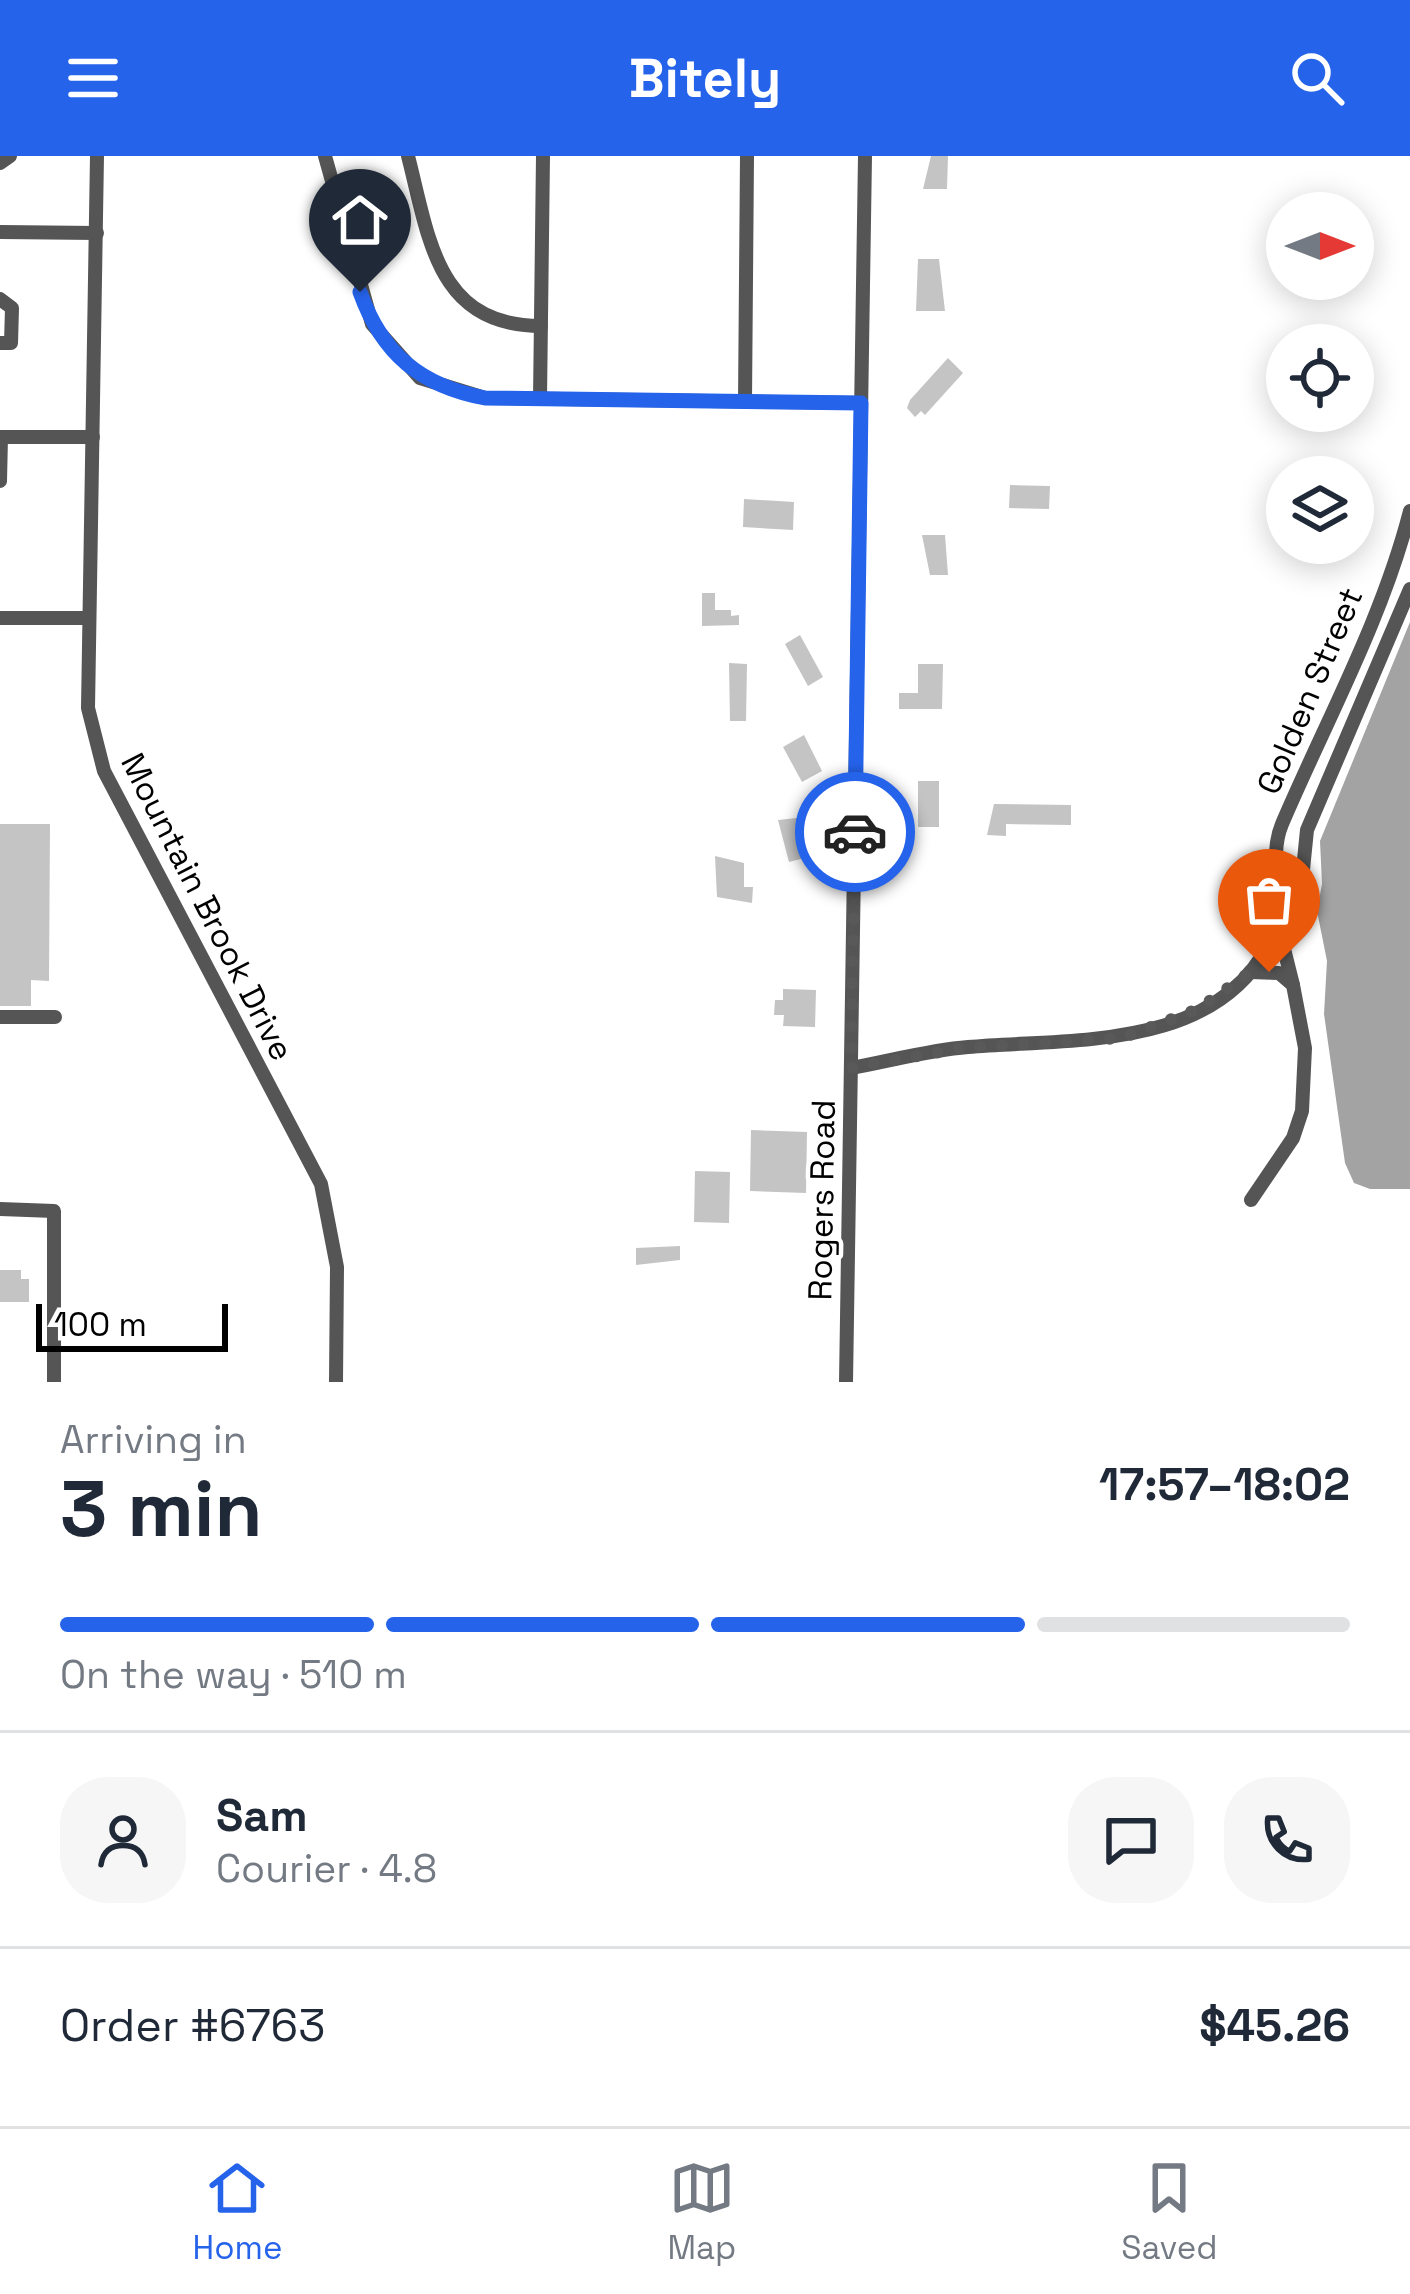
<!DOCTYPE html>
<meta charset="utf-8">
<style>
:root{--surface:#fff;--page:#f6f6f7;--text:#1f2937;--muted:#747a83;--line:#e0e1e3;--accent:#2563eb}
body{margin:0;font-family:"Space Grotesk",sans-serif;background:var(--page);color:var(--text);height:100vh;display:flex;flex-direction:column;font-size:45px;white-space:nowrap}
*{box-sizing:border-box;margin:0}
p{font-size:39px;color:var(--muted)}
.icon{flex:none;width:66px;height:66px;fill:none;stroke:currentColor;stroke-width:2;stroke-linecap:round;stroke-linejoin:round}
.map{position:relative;height:1226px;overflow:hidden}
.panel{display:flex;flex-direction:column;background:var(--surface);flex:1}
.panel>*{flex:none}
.needle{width:78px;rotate:90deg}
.buttons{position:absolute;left:1266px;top:36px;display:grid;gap:24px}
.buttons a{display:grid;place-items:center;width:108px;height:108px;border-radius:50%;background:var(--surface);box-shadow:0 6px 30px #0003;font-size:60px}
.scale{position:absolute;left:36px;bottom:30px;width:192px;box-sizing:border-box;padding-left:12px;border:6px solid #000;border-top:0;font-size:33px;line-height:42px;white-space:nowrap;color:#000;-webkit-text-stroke:9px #fff;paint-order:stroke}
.pin{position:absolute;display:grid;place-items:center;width:102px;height:102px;color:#fff;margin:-123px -51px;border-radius:50% 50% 50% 0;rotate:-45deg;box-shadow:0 0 12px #0007}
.pin .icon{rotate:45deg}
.courier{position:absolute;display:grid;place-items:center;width:120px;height:120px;margin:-60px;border:9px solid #2563eb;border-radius:50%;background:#fff;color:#222;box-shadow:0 3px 15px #0007}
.headline em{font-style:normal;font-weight:700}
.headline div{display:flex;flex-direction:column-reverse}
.headline{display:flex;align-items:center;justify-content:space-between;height:204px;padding:0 60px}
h1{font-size:78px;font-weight:700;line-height:90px}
.bar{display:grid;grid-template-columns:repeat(4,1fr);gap:18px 12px;align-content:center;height:144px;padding:0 60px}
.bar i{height:15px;border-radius:9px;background:var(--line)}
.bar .selected{background:var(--accent)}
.bar p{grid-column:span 4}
.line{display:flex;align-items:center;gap:30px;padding:0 60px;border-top:3px solid var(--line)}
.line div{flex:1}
.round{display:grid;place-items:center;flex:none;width:126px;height:126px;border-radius:48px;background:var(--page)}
header{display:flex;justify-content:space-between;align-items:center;height:156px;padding:0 60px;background:var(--accent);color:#fff;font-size:54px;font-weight:700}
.dock{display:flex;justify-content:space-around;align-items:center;height:168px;border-top:3px solid var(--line);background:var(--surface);font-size:33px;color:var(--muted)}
.dock a{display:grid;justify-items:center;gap:6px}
.dock .selected{color:var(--accent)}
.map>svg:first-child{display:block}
.water{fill:#a3a3a3}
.building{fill:#c4c4c4}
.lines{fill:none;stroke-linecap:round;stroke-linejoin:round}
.minor{stroke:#555;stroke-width:14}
.done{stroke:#595959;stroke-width:12;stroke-dasharray:0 21.6}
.route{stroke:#2563eb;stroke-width:15}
.labels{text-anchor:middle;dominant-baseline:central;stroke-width:9;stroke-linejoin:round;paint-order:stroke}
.street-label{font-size:33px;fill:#000;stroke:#fff}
</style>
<header><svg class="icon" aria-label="menu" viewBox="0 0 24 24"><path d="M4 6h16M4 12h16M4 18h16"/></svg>Bitely<svg class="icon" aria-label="search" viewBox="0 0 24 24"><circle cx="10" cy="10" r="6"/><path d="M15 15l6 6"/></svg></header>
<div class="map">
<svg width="1410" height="1226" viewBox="0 0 1410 1226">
<rect width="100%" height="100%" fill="#fff"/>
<polygon class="water" points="1410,466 1410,1033 1370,1033 1354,1027 1345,1007 1324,858 1327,805 1317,755 1322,728 1320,685"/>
<g class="building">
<polygon points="931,0 948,0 947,33 923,33"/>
<polygon points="918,103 939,103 945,155 916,155"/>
<polygon points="948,202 963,217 925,259 921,255 915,261 907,252 910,244"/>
<polygon points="1010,329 1050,330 1049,353 1009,352"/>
<polygon points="744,343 794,346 793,374 743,371"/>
<polygon points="922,379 945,379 948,419 930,419"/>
<polygon points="702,437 715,437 715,454 731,454 731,460 739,459 739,469 702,470"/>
<polygon points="800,479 823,521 808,530 785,488"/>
<polygon points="729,507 747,508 746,565 730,565"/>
<polygon points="918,508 943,508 942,553 899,553 899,537 918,537"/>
<polygon points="804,579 822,615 802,626 783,591"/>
<rect x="918" y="625" width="21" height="46"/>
<polygon points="994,648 1071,649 1071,669 1006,668 1006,680 987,679"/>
<polygon points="806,661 816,699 789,706 778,664"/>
<polygon points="0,668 50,668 49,825 31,824 31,850 0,850"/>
<polygon points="715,700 744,707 744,731 753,731 752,747 717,741"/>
<polygon points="783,833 816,834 815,871 783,870 784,859 774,859 775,844 783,844"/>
<polygon points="751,974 807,976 806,1037 750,1035"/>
<polygon points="695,1015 730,1016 729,1067 694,1066"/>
<polygon points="680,1090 680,1104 636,1109 636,1092"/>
<polygon points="0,1114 21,1114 21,1123 29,1123 29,1146 0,1146"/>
</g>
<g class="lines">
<g class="minor">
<polyline points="97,0 88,552 104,615 321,1028 337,1111 336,1226"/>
<polyline points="325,0 372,168 420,222 485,242 861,247"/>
<path d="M408,0C429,81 436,170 541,170"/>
<polyline points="0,7 10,0"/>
<polyline points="0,76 97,77"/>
<polyline points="0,143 12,152 11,187 0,187"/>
<polyline points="540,243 543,0"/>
<polyline points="745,246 747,0"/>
<polyline points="0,281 93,281"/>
<polyline points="0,325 1,281"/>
<polyline points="0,462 89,462"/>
<polyline points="1250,816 1279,817 1293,829 1305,892 1302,955 1293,982 1251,1044"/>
<polyline points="1293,829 1278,769 1301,733 1307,674 1410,433"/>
<polyline points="0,861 55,861"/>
<path d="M851,912C890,905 929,894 968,891C1070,882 1217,896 1271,784C1289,748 1266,706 1282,668C1326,565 1382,464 1410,355"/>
<polyline points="0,1053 54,1055 54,1226"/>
<polyline points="846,1226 865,0"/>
</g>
</g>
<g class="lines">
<polyline class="done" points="855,676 851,912 962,892 1122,882 1198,853 1250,816 1269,816"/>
<path class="route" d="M360,136C382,198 421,230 485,242L861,247L855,676"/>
</g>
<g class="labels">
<g class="street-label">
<text transform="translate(1310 535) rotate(-67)">Golden Street</text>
<text transform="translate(207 751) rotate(63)">Mountain Brook Drive</text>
<text transform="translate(822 1044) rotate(-89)">Rogers Road</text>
</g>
</g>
</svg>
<div class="buttons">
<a><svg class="needle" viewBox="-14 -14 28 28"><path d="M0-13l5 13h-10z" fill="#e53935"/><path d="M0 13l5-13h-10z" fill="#747a83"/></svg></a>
<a><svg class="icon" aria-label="locate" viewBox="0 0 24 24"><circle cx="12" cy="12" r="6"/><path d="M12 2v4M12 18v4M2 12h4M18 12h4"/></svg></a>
<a><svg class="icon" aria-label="layers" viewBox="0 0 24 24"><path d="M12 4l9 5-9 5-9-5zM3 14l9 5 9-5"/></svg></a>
</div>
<div class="scale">100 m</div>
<div class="pin" style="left:1269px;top:816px;background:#ea580c"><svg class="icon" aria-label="bag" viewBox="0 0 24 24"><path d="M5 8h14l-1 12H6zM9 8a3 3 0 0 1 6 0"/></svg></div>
<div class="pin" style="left:360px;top:136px;background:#1f2937"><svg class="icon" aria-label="home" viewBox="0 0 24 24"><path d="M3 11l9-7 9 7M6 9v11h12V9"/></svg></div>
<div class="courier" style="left:855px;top:676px"><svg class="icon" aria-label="car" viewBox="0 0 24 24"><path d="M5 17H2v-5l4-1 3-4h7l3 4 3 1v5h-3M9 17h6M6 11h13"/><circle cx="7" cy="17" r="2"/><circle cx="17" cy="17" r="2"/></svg></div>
</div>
<section class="panel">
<div class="headline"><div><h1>3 min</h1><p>Arriving in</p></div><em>17:57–18:02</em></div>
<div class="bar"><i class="selected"></i><i class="selected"></i><i class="selected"></i><i></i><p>On the way · 510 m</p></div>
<div class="line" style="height:216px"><a class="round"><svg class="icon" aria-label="person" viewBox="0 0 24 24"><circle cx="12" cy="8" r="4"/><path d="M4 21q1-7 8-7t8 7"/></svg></a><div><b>Sam</b><p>Courier · 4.8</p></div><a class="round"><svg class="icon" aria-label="chat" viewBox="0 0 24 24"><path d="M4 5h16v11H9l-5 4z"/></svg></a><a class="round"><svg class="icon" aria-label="phone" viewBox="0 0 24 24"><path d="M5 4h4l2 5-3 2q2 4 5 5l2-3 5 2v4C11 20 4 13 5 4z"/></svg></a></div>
<div class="line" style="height:156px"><div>Order #6763</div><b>$45.26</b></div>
</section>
<nav class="dock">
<a class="selected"><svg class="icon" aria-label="home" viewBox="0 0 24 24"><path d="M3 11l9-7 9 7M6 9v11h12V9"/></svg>Home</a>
<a><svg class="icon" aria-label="map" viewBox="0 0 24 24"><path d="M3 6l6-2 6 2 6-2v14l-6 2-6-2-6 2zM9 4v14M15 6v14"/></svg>Map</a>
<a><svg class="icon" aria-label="saved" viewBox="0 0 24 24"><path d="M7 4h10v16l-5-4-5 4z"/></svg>Saved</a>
</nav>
